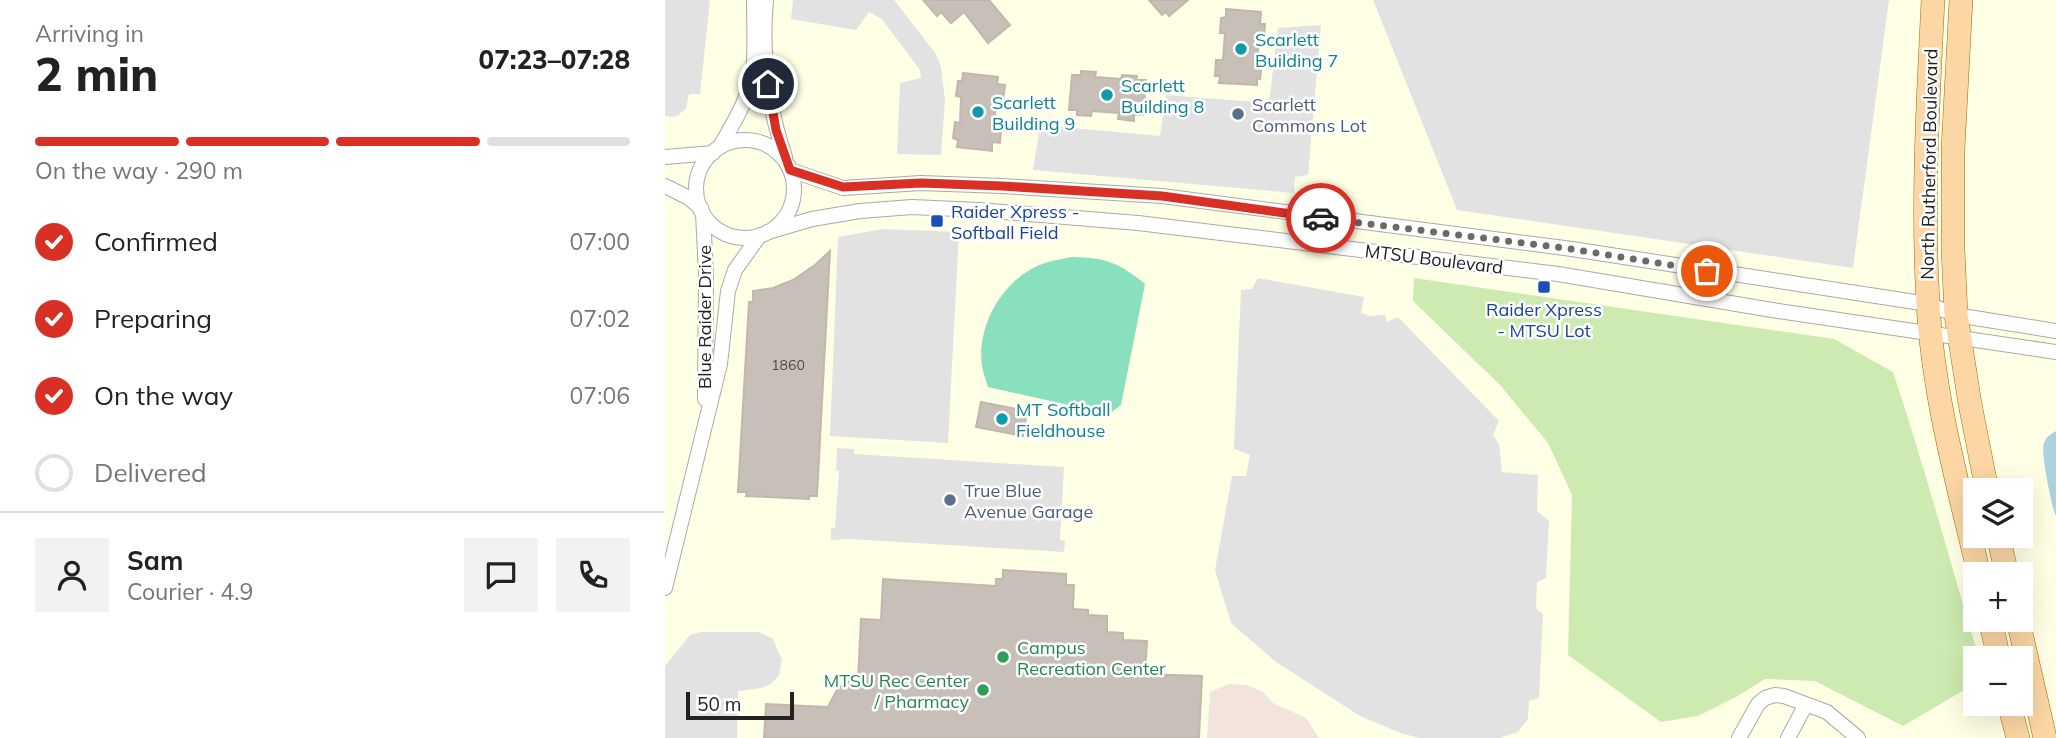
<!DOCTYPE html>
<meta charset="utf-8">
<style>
:root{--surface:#fff;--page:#f2f2f2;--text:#222;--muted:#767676;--line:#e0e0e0;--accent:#d93025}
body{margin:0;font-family:Mulish,sans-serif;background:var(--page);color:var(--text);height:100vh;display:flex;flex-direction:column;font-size:26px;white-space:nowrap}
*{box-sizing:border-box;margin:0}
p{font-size:23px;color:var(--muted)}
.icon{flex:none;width:38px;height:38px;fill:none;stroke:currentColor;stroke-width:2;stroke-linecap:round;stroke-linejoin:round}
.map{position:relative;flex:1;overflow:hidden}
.sheet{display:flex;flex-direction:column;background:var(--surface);width:665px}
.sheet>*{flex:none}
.controls{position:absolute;left:1298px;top:478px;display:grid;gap:14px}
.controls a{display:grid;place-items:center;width:70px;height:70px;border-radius:0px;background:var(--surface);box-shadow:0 7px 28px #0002;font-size:35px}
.scale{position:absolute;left:21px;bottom:18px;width:108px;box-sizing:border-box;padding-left:7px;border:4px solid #222;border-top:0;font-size:19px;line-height:24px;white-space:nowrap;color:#222;-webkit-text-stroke:5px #fff;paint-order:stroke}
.pin{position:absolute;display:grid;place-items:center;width:60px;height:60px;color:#fff;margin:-30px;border:4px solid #fff;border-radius:50%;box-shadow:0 2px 7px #0007}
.courier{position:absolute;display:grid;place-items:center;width:70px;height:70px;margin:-35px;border:5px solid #d93025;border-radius:50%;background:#fff;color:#222;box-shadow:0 2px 9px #0007}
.summary em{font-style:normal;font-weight:800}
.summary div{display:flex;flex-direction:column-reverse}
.summary{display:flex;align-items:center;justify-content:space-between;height:119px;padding:0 35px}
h1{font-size:46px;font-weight:800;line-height:52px}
.bar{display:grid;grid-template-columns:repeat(4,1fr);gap:10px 7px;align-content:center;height:84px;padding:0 35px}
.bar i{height:9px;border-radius:5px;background:var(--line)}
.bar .current{background:var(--accent)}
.bar p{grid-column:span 4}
.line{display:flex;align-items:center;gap:18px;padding:0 35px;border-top:2px solid var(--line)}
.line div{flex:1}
.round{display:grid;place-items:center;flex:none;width:74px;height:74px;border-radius:0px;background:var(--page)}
ol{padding:0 35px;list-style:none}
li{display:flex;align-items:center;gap:21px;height:77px}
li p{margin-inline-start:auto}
li .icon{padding:7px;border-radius:50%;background:var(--accent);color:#fff;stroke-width:4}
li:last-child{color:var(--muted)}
li i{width:38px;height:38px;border:4px solid var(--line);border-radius:50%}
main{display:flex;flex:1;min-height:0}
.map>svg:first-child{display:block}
.education{fill:#ffffe5;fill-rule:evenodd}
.military{fill:#f3e3dd}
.grass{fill:#cdebb0}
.pitch{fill:#88e0be}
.parking{fill:#e2e2e2}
.water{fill:#aad3df}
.building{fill:#c7bfb8;stroke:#c4b6ab;stroke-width:2}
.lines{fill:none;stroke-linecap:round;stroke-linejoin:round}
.minor-casing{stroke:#a9a9a9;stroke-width:16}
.primary-casing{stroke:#a06b00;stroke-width:24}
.minor{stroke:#fff;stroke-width:14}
.primary{stroke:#fcd6a4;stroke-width:23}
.done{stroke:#6b6a68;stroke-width:7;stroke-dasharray:0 12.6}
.route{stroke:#d93025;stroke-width:9}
.culture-dot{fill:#0f9aa8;stroke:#fff;stroke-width:2.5}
.service-dot{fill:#5c6f8a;stroke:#fff;stroke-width:2.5}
.transit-dot{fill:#1a4fb4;stroke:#fff;stroke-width:2.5}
.leisure-dot{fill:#2e9e5b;stroke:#fff;stroke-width:2.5}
.labels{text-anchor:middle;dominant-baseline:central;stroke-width:5;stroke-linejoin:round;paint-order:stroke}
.number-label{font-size:14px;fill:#4b4948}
.culture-label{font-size:18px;fill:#0d838f;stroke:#fff;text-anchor:start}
.service-label{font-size:18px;fill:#4e5e75;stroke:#fff;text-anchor:start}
.street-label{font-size:18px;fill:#222;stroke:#fff}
.transit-label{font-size:18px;fill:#164399;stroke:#fff;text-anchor:start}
.leisure-label{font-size:18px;fill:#27864d;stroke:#fff;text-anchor:start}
</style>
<main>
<section class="sheet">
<div class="summary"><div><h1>2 min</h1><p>Arriving in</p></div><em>07:23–07:28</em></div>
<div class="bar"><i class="current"></i><i class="current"></i><i class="current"></i><i></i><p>On the way · 290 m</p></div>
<ol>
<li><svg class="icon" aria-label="check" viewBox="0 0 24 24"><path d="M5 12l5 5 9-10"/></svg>Confirmed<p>07:00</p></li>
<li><svg class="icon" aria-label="check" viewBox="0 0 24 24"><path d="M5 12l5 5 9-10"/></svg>Preparing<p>07:02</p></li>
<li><svg class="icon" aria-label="check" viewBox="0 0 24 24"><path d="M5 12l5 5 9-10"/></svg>On the way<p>07:06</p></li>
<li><i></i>Delivered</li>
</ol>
<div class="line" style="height:126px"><a class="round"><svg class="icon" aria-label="person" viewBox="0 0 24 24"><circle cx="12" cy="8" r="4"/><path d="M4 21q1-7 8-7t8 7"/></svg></a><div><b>Sam</b><p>Courier · 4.9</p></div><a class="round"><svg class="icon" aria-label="chat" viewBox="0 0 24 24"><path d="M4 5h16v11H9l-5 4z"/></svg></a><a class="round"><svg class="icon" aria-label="phone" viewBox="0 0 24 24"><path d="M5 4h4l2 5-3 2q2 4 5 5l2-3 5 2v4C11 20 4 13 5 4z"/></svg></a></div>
</section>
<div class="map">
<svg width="1391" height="738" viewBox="0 0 1391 738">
<rect width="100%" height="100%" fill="#f2efe9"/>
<path class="education" d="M0,0H1391V738H0ZM1311,490H1356V536H1311ZM1311,574H1356V620H1311ZM1311,658H1356V704H1311Z"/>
<polygon class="military" points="564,684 581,685 598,692 608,703 641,718 654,738 542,738 545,692"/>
<path class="grass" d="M749,278L1169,339L1228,372C1260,467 1285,563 1314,658H1311V683L1238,726L1150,681L1100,679L1071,697L1033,716L996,722L903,655L907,495L883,443L835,385L748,301Z"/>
<path class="pitch" d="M407,257C442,258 453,262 480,284L456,405L444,414L323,387C321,380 318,373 317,366C311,324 340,276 380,263C389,260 398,259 407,257Z"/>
<g class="parking">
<polygon points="0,0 45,0 35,94 24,94 21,109 10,117 0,116"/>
<polygon points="128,0 229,0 271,54 276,67 280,100 276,155 232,154 235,83 256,78 255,70 217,19 204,12 191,30 126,19"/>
<polygon points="708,0 1224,0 1188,268 792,210"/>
<polygon points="656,25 643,175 630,177 629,193 368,170 375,125 495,136 501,95 604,103 613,28"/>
<polygon points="218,229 294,232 283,443 165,436 173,237"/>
<polygon points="593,278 699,297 696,313 705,316 720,315 722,322 733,317 834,421 828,435 834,444 837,472 873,475 872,511 884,521 881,578 872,582 871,609 878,614 874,698 864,701 863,719 853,732 834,738 756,738 738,734 695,716 611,662 566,623 550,570 567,476 581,476 585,455 569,449 569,446 576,290 587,289"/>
<polygon points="172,448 189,449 189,454 399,467 395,540 400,541 399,552 185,539 166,540 166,529 170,528 174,471 171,470"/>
<polygon points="36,632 94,632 108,639 117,660 114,675 106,684 97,688 73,691 72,738 0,738 0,666 25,635"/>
</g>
<path class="water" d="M1391,431V516C1387,508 1375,450 1379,443C1381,437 1386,434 1391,431Z"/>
<g class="building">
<polygon points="258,0 324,0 345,25 323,43 299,12 286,23 276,12 272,16"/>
<polygon points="484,0 523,0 504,16 501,12 497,15"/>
<polygon points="561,9 596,12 595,24 600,24 599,37 594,38 592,63 597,63 595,79 592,78 592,85 554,83 555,76 550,76 551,60 558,60 560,33 555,33 556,18 561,17"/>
<polygon points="416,71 431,72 430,77 456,79 457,75 472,76 471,80 481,80 478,115 469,115 469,121 453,119 454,113 427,111 426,116 412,115 412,110 404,110 407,75 416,75"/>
<polygon points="298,73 333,77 332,84 340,85 338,101 331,100 329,126 336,127 335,143 327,142 327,151 292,147 293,140 288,138 290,122 295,123 296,97 291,96 293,81 297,81"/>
<polygon points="165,251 152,496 144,496 144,499 81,496 82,492 73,492 84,302 88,302 88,291 108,288 128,280 150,265"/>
<polygon points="316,402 362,411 358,436 311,427"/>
<polygon points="338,570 401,574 401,585 409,585 408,609 423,610 423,615 442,616 442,632 458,633 458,640 482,641 480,674 537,676 534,738 99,738 101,704 163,707 173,688 182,682 193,680 196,619 216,620 218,579 331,586 331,579 338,579"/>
</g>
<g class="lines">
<defs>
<g id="minor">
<path d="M101,0C96,54 103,106 120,157"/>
<circle cx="80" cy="189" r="49"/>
<path d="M54,148C70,121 87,94 89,61C90,41 89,20 89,0"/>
<polyline points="0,157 48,153"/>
<polyline points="125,170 178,188 256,183 337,186 497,196 907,249 1263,304 1291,315 1391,331"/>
<polyline points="0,186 24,198 36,208"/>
<polyline points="38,213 41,274 40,399"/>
<polyline points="103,232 147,219 195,211 247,207 314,210 473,223 893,274 1113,311 1391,352"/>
<polyline points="0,588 55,364 63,291 70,270 95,235"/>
<polyline points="1074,738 1093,704 1100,698 1110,695 1119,696 1162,712 1193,738"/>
<polyline points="1123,738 1140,706"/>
</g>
<g id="primary">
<path d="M1268,0C1263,101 1257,202 1263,303C1268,395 1293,485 1314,574"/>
<polyline points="1296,0 1288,149 1288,249 1291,315 1305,404 1322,490"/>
<polyline points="1333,536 1342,574"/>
<polyline points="1325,620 1334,658"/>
<polyline points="1353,620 1380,738"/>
<polyline points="1344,704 1353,738"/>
</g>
</defs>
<use href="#minor" class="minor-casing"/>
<use href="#primary" class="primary-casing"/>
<use href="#minor" class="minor"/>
<use href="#primary" class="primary"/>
</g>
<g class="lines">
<polyline class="done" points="656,218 907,249 1042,271"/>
<polyline class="route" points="103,84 111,130 125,170 178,187 256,183 337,186 497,196 656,218"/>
</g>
<g class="culture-dot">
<circle cx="576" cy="49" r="7"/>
<circle cx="442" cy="95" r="7"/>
<circle cx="313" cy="112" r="7"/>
<circle cx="337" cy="419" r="7"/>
</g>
<g class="service-dot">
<circle cx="573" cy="114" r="7"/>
<circle cx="285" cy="500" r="7"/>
</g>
<g class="transit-dot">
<rect x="265" y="214" width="14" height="14" rx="3.5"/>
<rect x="872" y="280" width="14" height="14" rx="3.5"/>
</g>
<g class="leisure-dot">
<circle cx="338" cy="657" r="7"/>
<circle cx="318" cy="690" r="7"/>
</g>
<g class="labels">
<g class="number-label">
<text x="123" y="365">1860</text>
</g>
<g class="culture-label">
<text x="590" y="39">Scarlett<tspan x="590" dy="21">Building 7</tspan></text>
<text x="456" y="85">Scarlett<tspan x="456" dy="21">Building 8</tspan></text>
<text x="327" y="102">Scarlett<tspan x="327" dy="21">Building 9</tspan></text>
<text x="351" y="409">MT Softball<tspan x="351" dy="21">Fieldhouse</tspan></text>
</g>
<g class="service-label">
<text x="587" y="104">Scarlett<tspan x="587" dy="21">Commons Lot</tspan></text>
<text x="299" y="490">True Blue<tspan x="299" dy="21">Avenue Garage</tspan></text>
</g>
<g class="street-label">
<text transform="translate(1264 164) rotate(-89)">North Rutherford Boulevard</text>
<text transform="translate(769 259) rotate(7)">MTSU Boulevard</text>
<text transform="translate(39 317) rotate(-90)">Blue Raider Drive</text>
</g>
<g class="transit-label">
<text x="286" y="211">Raider Xpress -<tspan x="286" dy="21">Softball Field</tspan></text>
<text x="879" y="309" text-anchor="middle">Raider Xpress<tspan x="879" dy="21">- MTSU Lot</tspan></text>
</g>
<g class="leisure-label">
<text x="352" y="647">Campus<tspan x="352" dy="21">Recreation Center</tspan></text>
<text x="304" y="680" text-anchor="end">MTSU Rec Center<tspan x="304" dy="21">/ Pharmacy</tspan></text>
</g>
</g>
</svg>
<div class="controls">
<a><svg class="icon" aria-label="layers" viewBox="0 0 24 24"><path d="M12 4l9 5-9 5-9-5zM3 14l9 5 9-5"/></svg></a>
<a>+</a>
<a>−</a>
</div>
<div class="scale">50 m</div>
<div class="pin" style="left:1042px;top:271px;background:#ea580c"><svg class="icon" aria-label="bag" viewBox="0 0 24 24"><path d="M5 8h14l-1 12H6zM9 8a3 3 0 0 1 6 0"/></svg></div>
<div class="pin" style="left:103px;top:84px;background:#1f2937"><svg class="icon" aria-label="home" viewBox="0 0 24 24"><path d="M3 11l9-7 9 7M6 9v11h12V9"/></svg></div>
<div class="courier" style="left:656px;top:218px"><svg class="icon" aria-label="car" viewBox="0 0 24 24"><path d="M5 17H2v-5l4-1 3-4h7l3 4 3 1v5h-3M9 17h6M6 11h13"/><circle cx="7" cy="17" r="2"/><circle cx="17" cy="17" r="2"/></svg></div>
</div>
</main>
